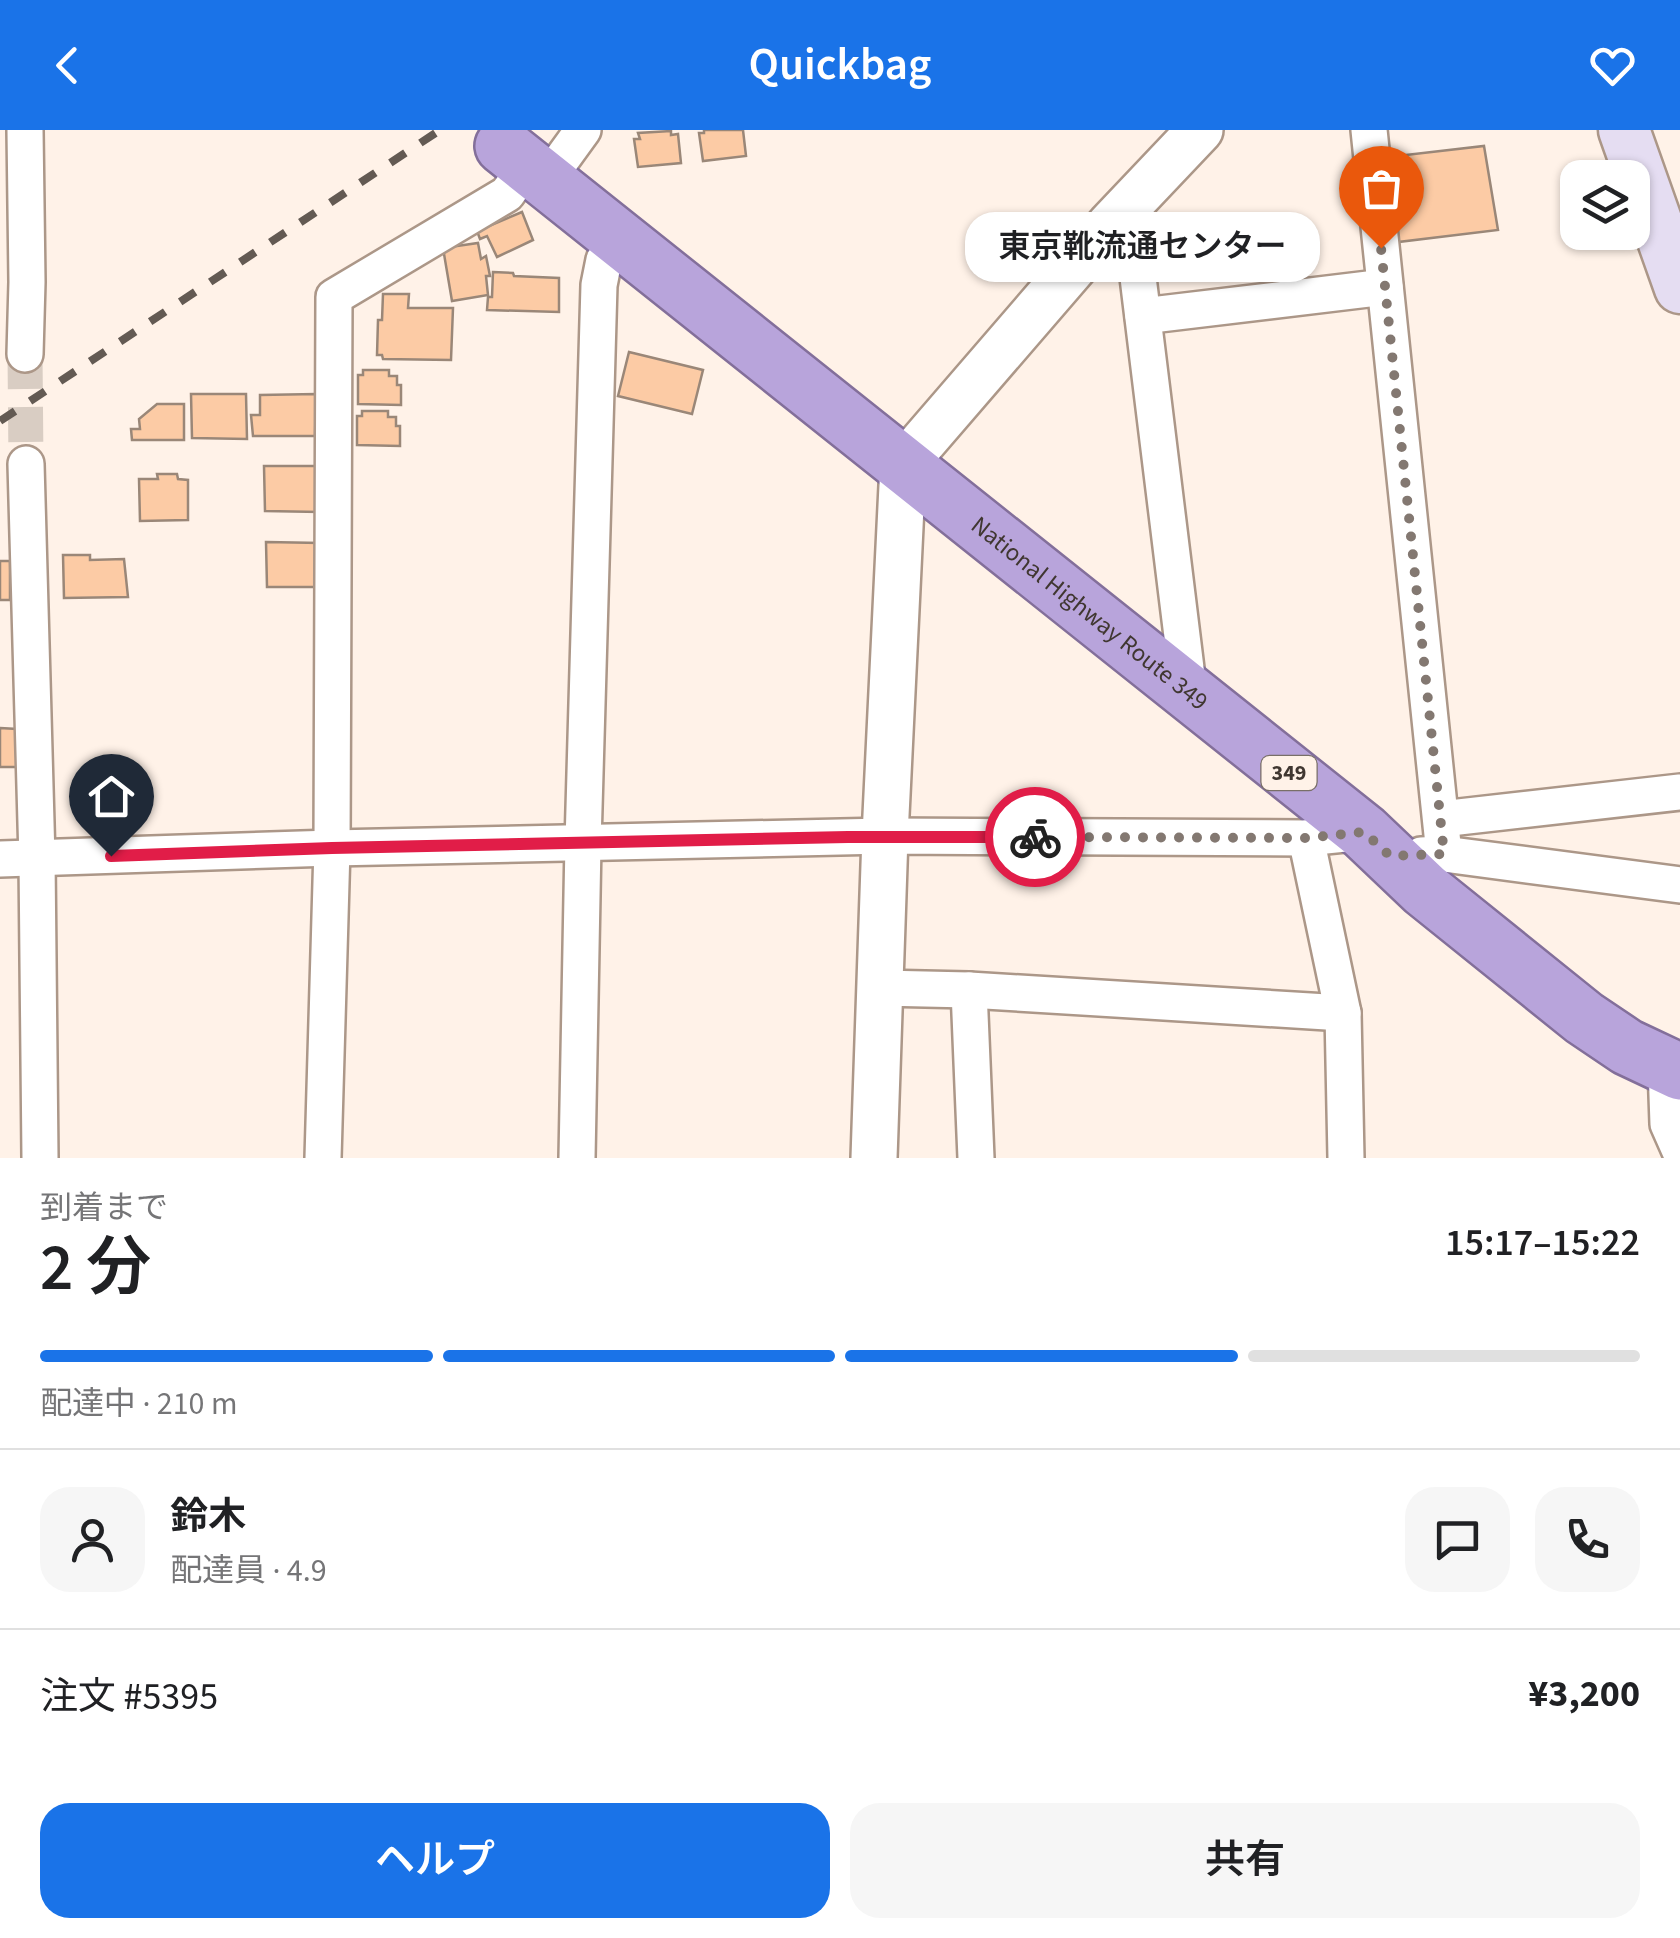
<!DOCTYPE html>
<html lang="ja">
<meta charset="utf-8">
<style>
:root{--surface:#fff;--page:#f6f6f6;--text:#202124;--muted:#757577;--line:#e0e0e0;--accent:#1a73e8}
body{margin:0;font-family:"Source Sans 3","Noto Sans JP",sans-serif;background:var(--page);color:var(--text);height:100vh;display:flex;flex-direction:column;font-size:38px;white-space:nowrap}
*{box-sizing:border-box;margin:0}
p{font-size:32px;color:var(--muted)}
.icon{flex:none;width:55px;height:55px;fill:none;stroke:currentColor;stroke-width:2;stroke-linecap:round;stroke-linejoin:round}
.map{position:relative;height:1028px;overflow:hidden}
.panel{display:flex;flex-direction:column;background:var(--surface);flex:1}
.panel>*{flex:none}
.buttons{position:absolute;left:1560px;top:30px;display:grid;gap:20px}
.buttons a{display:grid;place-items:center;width:90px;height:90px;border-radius:20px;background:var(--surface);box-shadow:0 2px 8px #0004;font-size:50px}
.pin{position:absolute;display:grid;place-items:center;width:85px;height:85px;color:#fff;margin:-102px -42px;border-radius:50% 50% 50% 0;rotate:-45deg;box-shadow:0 0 10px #0007}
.pin .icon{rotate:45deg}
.courier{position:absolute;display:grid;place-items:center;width:100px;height:100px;margin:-50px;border:8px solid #e11d48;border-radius:50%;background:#fff;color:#222;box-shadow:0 2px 12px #0007}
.bubble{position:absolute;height:70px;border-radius:30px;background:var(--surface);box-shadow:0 2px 8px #0004;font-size:32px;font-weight:600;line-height:70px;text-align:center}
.overview em{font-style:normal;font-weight:600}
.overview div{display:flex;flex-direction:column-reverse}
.overview{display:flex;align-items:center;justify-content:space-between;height:170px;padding:0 40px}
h1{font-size:65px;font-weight:600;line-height:75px}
.bar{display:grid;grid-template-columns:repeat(4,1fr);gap:15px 10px;align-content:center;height:120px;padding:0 40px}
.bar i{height:12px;border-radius:8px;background:var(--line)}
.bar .active{background:var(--accent)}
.bar p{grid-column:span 4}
.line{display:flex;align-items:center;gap:25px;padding:0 40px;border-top:2px solid var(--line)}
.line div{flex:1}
.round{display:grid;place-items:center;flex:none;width:105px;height:105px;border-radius:30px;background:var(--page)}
.cta{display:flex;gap:20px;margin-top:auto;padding:20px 40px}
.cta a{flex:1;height:115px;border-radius:30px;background:var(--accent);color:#fff;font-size:40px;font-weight:600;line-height:115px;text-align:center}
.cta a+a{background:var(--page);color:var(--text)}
header{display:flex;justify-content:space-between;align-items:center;height:130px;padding:0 40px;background:var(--accent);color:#fff;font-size:45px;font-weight:600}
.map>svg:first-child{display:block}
.building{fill:#fccba5;stroke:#9a8778;stroke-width:2.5}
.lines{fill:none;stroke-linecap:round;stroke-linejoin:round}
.minor-tunnel{stroke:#d9cdc3;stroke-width:35;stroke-dasharray:35 18;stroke-linecap:butt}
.minor-casing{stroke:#ac9788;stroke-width:40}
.tertiary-casing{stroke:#ac9788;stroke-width:50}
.secondary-casing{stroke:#ac9788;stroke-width:55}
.trunk-casing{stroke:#836f9a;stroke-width:60}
.minor{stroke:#fff;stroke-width:35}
.tertiary{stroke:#fff;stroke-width:45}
.secondary{stroke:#e5ddf2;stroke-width:50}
.trunk{stroke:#b8a4db;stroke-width:55}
.rail{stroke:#635a53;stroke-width:8;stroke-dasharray:18 18;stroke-linecap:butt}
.done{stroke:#837871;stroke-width:10;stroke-dasharray:0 18}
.route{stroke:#e11d48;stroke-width:12}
.labels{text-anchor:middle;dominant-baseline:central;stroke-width:8;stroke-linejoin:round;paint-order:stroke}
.shield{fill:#fff2e8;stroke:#796f68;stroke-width:2.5}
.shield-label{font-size:22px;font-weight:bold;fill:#403731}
.street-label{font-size:25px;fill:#403731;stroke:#fff2e8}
</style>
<header><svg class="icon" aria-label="back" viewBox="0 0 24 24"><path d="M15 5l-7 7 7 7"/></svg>Quickbag<svg class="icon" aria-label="heart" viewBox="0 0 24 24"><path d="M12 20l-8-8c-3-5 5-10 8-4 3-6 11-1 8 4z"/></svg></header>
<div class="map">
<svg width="1680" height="1028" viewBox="0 0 1680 1028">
<rect width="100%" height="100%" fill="#fff2e8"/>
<g class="building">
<polygon points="704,0 743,0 746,26 703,31 699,3 704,3"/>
<polygon points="671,1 671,5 678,4 681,33 638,37 634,9 640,9 638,3"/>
<polygon points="1484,16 1498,100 1398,112 1388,27"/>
<polygon points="522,82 533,110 497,127 487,106 480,109 477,101"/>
<polygon points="478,113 481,129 486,126 490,146 486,146 488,165 452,171 443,118"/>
<polygon points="493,142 513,143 514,146 559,148 559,182 487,180 488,167 492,167"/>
<polygon points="383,164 409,164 408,178 453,178 451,230 383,229 382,225 377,225 378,190 382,190"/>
<polygon points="629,222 703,240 692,284 618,266"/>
<polygon points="363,240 389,240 389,246 397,246 397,255 401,255 401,275 358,274 358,245 363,245"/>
<polygon points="191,264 246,264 247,309 192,308"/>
<polygon points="316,264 315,306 253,306 251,285 260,285 260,265"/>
<polygon points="157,274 184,274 184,310 132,310 131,299 140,299 139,289"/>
<polygon points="362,281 388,281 388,287 396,287 396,296 400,296 400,316 357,315 357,286 362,286"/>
<polygon points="264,336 319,336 320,382 265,381"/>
<polygon points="157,344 177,344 178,349 188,350 188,390 140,391 139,349 158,349"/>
<polygon points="266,412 321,413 322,457 267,457"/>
<polygon points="63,425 90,425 90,430 124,429 128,467 64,468"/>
<rect x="0" y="431" width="10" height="39"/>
<polygon points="0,598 17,599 17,637 0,637"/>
</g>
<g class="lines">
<polyline class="minor-tunnel" points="25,224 26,334"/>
<defs>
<g id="minor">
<polyline points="25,0 27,152 25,224"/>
<polyline points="1369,0 1444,724"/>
<polyline points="546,51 583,0"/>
<polyline points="1110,95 1136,131 1189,563"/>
<polyline points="1143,186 1385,157"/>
<polyline points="26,334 37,729 40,1028"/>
<polyline points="1441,689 1680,662"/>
<polyline points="1306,708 1343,883 1346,1028"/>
<polyline points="1421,725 1444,724 1680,755"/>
<polyline points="0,729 332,718 885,706 1306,708 1364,702"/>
<polyline points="881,858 969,860 1343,883"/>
<polyline points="969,860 976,1028"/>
<polyline points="1666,937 1668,994 1680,1021"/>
<polyline points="323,1028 332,718 334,167 507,64 527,36"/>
<polyline points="577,1028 583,713 599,155 604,130 631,121"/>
</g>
<polyline id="tertiary" points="874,1028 885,706 903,335 1110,95 1200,0"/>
<polyline id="secondary" points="1624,0 1680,158"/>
<g id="trunk">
<path id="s1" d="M503,16L1364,702L1425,760L1584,888L1627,917L1680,942"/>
</g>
</defs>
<use href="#minor" class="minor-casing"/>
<use href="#tertiary" class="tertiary-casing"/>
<use href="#secondary" class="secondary-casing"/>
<use href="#trunk" class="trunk-casing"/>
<use href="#minor" class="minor"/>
<use href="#tertiary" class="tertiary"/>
<use href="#secondary" class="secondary"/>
<use href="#trunk" class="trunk"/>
<polyline class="rail" points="0,291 440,0"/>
</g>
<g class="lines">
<polyline class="done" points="1035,707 1306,708 1364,702 1390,726 1444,724 1381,118"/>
<polyline class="route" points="111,726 332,718 848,707 1035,707"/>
</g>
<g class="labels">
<rect class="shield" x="1261.5" y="626" width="55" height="34" rx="8"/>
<g class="shield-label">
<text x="1289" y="643">349</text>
</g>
<g class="street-label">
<text stroke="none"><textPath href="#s1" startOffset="750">National Highway Route 349</textPath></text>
</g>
</g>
</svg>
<div class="buttons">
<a><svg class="icon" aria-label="layers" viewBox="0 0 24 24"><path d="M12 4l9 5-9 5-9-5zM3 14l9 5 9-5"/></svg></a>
</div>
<div class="pin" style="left:1381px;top:118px;background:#ea580c"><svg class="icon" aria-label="bag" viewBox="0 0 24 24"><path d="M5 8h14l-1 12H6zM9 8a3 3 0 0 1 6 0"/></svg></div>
<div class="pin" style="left:111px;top:726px;background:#1f2937"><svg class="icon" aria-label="home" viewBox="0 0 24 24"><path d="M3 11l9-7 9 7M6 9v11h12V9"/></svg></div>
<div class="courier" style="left:1035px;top:707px"><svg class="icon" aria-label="bike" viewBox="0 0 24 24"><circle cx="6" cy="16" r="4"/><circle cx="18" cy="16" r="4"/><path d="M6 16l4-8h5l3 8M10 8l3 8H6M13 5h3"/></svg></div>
<div class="bubble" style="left:965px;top:82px;width:355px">東京靴流通センター</div>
</div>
<section class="panel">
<div class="overview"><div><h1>2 分</h1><p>到着まで</p></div><em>15:17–15:22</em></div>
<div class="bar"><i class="active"></i><i class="active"></i><i class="active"></i><i></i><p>配達中 · 210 m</p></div>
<div class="line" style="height:180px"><a class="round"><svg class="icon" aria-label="person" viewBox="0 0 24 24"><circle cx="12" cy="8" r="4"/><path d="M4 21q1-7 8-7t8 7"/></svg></a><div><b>鈴木</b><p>配達員 · 4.9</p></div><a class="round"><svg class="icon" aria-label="chat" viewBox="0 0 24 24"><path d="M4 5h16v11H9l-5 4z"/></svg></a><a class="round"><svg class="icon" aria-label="phone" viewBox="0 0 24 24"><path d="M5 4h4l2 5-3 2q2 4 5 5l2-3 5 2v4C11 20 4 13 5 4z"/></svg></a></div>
<div class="line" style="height:130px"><div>注文 #5395</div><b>¥3,200</b></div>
<div class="cta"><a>ヘルプ</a><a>共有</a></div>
</section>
